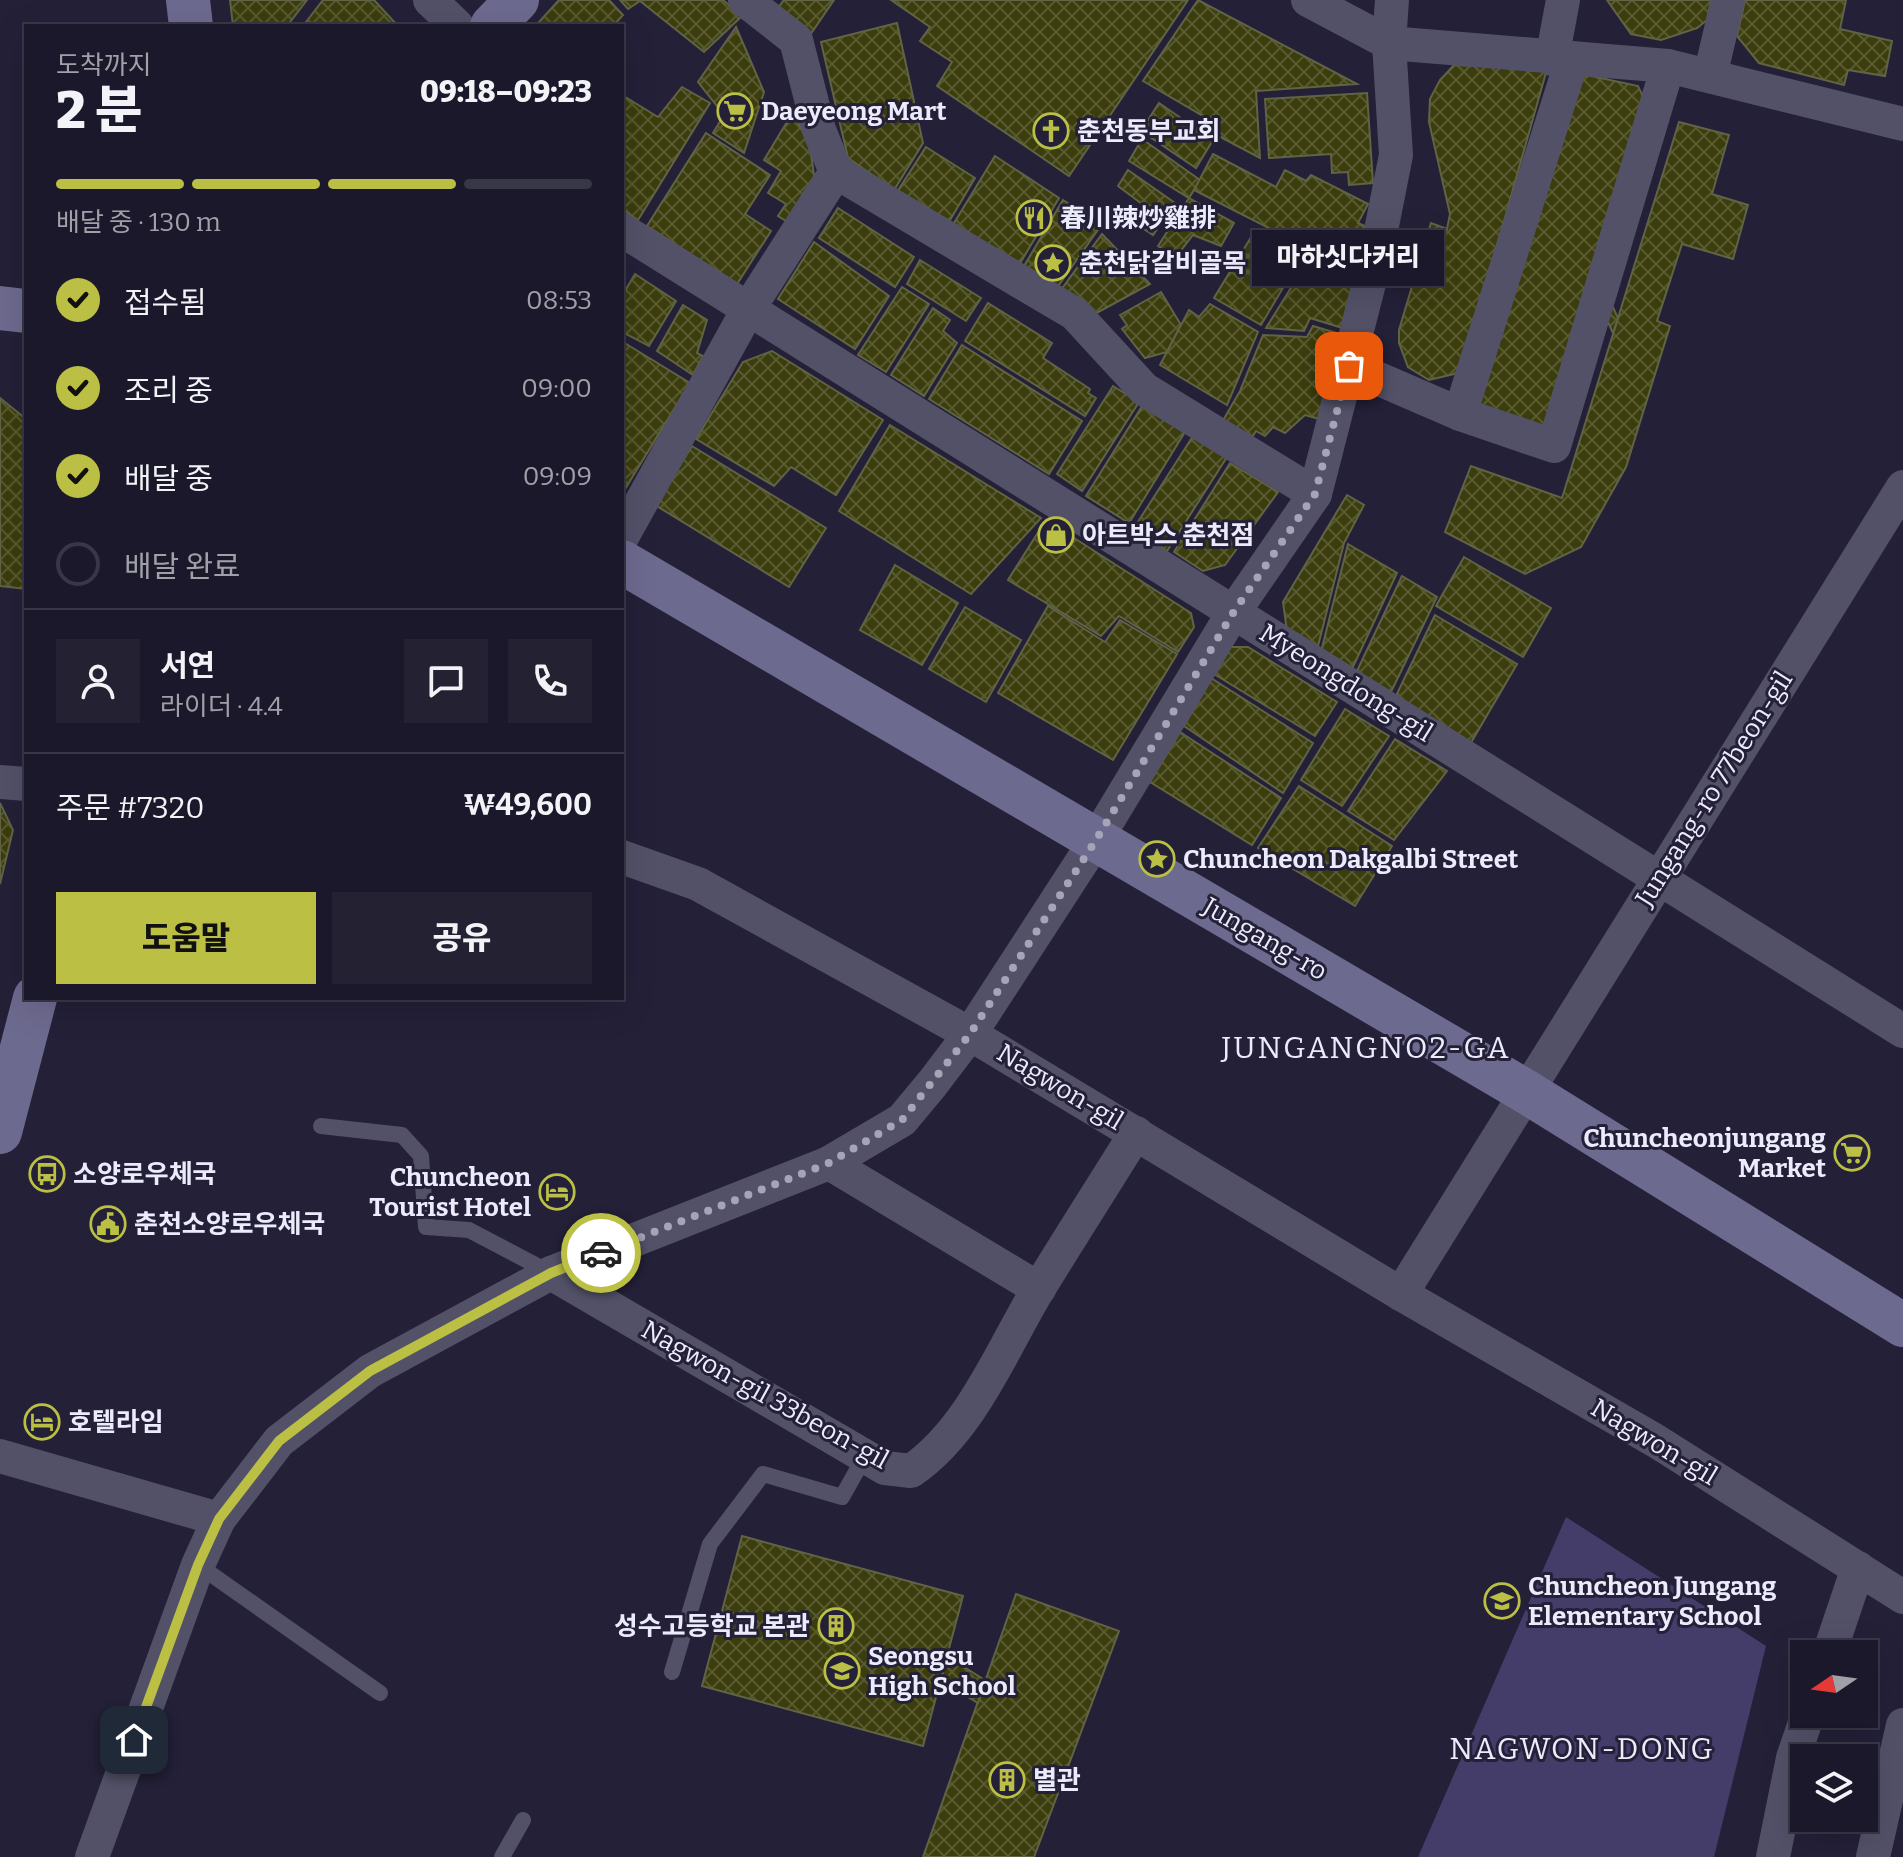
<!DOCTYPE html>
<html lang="ko">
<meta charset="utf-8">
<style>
:root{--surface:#1a182a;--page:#232132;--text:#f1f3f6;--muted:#9fa0a8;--line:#383747;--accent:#bbc044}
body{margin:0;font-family:Bitter,"Noto Sans KR",serif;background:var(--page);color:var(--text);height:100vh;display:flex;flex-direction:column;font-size:30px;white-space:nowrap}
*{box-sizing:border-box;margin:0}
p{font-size:26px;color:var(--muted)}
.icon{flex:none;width:44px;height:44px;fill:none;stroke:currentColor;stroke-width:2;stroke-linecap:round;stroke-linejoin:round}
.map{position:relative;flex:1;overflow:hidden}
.drawer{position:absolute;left:24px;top:24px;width:600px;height:976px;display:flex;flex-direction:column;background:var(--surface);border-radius:0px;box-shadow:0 8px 32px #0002,0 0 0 2px var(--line)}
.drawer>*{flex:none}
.needle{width:52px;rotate:257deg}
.tools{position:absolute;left:1790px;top:1640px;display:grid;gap:16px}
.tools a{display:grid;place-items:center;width:88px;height:88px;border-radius:0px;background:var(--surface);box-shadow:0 8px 32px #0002,0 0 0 2px var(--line);font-size:40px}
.pin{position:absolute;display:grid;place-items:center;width:68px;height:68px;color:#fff;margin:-34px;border-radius:16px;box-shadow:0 4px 12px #0006}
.courier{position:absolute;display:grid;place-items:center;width:80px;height:80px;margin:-40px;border:6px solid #bbc044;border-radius:50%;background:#fff;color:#222;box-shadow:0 2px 10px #0007}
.bubble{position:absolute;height:56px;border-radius:0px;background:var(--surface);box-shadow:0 8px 32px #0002,0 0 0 2px var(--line);font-size:26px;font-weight:800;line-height:56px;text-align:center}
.summary em{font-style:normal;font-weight:800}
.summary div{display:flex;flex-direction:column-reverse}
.summary{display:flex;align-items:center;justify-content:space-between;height:136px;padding:0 32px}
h1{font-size:52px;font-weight:800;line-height:60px}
.bar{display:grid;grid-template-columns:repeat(4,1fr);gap:12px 8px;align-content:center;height:96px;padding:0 32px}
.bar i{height:10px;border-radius:6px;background:var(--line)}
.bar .current{background:var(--accent)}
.bar p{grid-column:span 4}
.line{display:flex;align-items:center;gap:20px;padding:0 32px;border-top:2px solid var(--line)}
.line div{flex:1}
.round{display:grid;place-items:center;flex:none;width:84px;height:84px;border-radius:0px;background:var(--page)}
ol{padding:0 32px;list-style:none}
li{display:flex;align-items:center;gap:24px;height:88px}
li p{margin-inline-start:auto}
li .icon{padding:8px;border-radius:50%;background:var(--accent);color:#111;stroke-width:4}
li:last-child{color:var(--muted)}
li i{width:44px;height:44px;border:4px solid var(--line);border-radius:50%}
.primary-button{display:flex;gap:16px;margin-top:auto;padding:16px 32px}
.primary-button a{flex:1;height:92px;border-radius:0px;background:var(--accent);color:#111;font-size:32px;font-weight:800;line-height:92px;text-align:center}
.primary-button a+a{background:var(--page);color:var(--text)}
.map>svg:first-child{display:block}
.garden{fill:#443d6a}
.building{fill:url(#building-cross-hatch);stroke:#616345;stroke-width:2}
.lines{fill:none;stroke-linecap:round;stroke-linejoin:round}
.lane{stroke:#535168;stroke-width:16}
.street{stroke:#535168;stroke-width:34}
.secondary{stroke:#6d6a8f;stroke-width:44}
.done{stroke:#a6a4b7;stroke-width:8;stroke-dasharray:0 14.4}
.route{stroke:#bbc044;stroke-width:10}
.labels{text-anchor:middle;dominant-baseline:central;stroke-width:6;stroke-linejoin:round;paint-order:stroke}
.poi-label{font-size:26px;font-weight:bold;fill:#ecebfc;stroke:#232038;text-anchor:start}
.street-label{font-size:26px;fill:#ecebfc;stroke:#232038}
.quarter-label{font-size:30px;letter-spacing:2px;fill:#ecebfc;stroke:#232038}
</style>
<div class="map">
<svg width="1903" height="1857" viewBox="0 0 1903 1857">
<defs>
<pattern id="building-cross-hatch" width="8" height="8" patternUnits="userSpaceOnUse" patternTransform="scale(2)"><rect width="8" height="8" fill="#3b3d0c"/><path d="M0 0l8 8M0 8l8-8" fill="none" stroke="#585930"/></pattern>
</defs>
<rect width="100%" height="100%" fill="#232038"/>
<polygon class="garden" points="1566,1517 1766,1646 1714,1857 1418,1857"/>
<g class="building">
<polygon points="230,0 307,0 287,26 233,26"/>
<polygon points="323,0 374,0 398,26 303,26"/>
<polygon points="559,0 609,0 623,15 613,26 543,26 539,22"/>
<polygon points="620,0 723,0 742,16 704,52 640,1 628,9"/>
<polygon points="784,0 834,0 810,35 777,9"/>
<polygon points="891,0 1188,0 1069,176 937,86 952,62 920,41 930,27"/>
<polygon points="1198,0 1357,84 1256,91 1260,158 1209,131 1213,122 1143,81"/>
<polygon points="1607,0 1711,0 1707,20 1697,28 1661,40 1631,34"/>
<polygon points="1745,0 1846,0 1840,29 1892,41 1885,76 1848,70 1844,85 1759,63 1737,36"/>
<polygon points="897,23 923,143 894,190 848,158 821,42"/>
<polygon points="736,27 764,92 744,153 713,133 724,115 698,82"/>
<polygon points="1454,65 1547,69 1463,366 1454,374 1429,380 1408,367 1399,343 1399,330 1431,223 1447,229 1450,214 1429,122 1430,99 1440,80"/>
<polygon points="1587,75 1638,86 1646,103 1550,433 1476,409 1570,85"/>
<polygon points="682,87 710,103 638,220 622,209 622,95 658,117"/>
<polygon points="1367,93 1373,183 1349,185 1348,172 1332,173 1331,154 1269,158 1265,99"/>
<polygon points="1159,103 1213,140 1196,168 1141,131"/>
<polygon points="793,112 810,146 816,190 794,226 778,216 786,204 768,193 781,171 764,160"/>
<polygon points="1679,122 1729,135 1712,194 1748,205 1733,259 1682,244 1657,321 1670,326 1626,467 1581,547 1525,574 1445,532 1471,466 1562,498"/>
<polygon points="706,133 770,175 745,214 771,231 737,284 647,226"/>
<polygon points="1142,139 1200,180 1189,198 1129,161"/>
<polygon points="926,147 975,178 947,225 897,192"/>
<polygon points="1213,154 1276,187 1285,170 1306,181 1311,175 1368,204 1358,223 1365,226 1344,266 1194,190"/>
<polygon points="995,156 1059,198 1016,270 951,228"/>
<polygon points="1128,170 1175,203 1153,235 1135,223 1146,207 1118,186"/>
<polygon points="1189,198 1234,223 1221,246 1193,235 1175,258 1158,246"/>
<polygon points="1063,200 1102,224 1054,292 1020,273"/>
<polygon points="838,208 914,257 895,287 819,238"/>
<polygon points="1256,229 1303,254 1261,325 1214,298"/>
<polygon points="1102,234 1150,284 1091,316 1058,294"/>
<polygon points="814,242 889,296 855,349 778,299"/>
<polygon points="1310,257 1366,286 1352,331 1310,318 1304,331 1266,328"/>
<polygon points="920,260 981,298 966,321 907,284"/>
<polygon points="1597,273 1618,318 1613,333 1592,288"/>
<polygon points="635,274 676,301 649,346 622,332 622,296"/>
<polygon points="902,287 929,304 886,372 858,355"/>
<polygon points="1161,292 1181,325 1167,352 1145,358 1122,329 1127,325 1120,315"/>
<polygon points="988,303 1052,343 1043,358 1090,389 1088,393 1096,398 1085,416 965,341"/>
<polygon points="1210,304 1258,332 1227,405 1160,365 1189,310 1199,317"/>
<polygon points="683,305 707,320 697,353 703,356 693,375 657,351"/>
<polygon points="933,308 950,320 943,331 957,343 924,396 891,375"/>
<polygon points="1313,326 1350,337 1323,420 1305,415 1285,433 1273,427 1265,436 1256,431 1249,442 1221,424 1240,391 1263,335 1307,337"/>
<polygon points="623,342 690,383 625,489 622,487"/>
<polygon points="962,345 1082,421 1049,474 929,399"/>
<polygon points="772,351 883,420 836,495 791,467 774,486 696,439 743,362"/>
<polygon points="1113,386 1139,402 1082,491 1057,474"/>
<polygon points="0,398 26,419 26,589 0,586"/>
<polygon points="1146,400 1188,427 1129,523 1086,496"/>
<polygon points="890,425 1041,518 971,594 839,511"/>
<polygon points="1193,436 1227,457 1167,551 1134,528"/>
<polygon points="692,446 826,528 789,587 655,505"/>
<polygon points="1230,463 1278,492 1225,565 1203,571 1174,552"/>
<polygon points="1347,495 1364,505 1344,543 1317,650 1287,632 1283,602"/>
<polygon points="1046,520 1191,613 1194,627 1178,652 1119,616 1101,636 1008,580"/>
<polygon points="1348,544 1397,573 1351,671 1321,652"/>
<polygon points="1464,557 1551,608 1523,657 1436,606"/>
<polygon points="895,565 958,603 922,665 860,630"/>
<polygon points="1402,576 1437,597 1390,694 1356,673"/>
<polygon points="1048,606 1105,642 1120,620 1177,654 1113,760 998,693"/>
<polygon points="965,607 1021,640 986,702 929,669"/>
<polygon points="1435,615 1517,664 1469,746 1395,698"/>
<polygon points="1230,647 1248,647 1337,702 1315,736 1214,674"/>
<polygon points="1211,678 1313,743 1283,793 1184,726"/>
<polygon points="1345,709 1389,736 1342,806 1301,780"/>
<polygon points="1180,732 1281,798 1252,845 1150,782"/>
<polygon points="1395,739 1447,771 1394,840 1348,811"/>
<polygon points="1299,786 1392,846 1355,906 1258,848"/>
<polygon points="0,803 13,830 0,884"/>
<polygon points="742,1536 963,1596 923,1746 702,1686"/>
<polygon points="1016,1594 1119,1631 1034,1857 923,1857"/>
<polygon points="947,1656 986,1681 978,1703 941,1681"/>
</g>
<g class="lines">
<g class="lane">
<polyline points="321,1126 402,1135 421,1156 426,1227 469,1230 549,1272"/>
<polyline points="198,1565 380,1693"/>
<polyline points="672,1672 710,1544 763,1474 842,1497 865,1456"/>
<polyline points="502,1857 523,1820"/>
</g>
<g class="street">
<polyline points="430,0 457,26"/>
<polyline points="745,0 796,40 819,130 836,172 1075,314 1144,389 1315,494"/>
<polyline points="1308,0 1389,43 1668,66 1903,124"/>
<polyline points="1552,59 1563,0"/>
<polyline points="1710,76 1728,0"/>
<polyline points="622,230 1903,1031"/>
<polyline points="1349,366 1460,414 1554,446 1668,66"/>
<polyline points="1460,414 1572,60"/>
<polyline points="622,537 749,308 836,172"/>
<polyline points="0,782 26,784"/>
<polyline points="622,857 698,884 970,1034 1401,1294 1656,1441 1903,1597"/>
<polyline points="829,1163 1039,1289"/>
<path d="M551,1273L885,1468L911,1471C972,1429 1002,1349 1039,1288C1071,1236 1104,1184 1136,1133"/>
<polyline points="1401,1294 1903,487"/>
<polyline points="0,1456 219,1519"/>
<polyline points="1829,1654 1858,1568"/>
<polyline points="92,1857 198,1565 219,1519 279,1441 370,1371 551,1273 829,1163 902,1120 932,1084 970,1034 1096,840 1233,613 1315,494 1376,256 1396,155 1389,43 1392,0"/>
<polyline points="1773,1857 1793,1758 1808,1714"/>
<polyline points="1873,1857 1903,1725"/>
</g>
<g class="secondary">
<polyline points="188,0 191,26"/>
<polyline points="492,26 517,0"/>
<polyline points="0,308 26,311"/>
<polyline points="622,562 1525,1091 1903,1325"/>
<polyline points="0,1132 35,998"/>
</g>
</g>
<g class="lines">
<polyline class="done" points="601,1253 829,1163 902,1120 970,1034 1096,840 1233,613 1315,494 1349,366"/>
<polyline class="route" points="134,1740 198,1565 219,1519 279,1441 370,1371 551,1273 601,1253"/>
</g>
<defs>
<symbol id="supermarket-ring" viewBox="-11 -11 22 22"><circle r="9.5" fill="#232038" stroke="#bbc044" stroke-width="1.5"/><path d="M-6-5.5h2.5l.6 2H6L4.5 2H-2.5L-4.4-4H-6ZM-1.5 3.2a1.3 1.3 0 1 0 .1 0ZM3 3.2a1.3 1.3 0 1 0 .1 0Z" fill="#bbc044"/></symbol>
<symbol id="church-ring" viewBox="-11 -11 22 22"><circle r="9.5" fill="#232038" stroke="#bbc044" stroke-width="1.5"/><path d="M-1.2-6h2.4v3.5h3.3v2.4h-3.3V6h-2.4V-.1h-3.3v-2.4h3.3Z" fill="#bbc044"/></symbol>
<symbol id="restaurant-ring" viewBox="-11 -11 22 22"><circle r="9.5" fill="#232038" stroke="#bbc044" stroke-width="1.5"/><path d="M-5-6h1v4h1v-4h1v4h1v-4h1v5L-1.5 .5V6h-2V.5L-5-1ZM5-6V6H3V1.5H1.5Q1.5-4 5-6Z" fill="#bbc044"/></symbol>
<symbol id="sight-ring" viewBox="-11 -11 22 22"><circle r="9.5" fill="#232038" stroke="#bbc044" stroke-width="1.5"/><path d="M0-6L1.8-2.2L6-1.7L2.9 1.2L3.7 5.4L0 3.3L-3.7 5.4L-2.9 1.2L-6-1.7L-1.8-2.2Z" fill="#bbc044"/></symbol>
<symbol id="shop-ring" viewBox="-11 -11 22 22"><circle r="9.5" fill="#232038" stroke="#bbc044" stroke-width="1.5"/><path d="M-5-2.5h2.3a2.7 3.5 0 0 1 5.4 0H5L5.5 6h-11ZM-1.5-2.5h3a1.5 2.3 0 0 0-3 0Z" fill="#bbc044"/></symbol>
<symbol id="bus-ring" viewBox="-11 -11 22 22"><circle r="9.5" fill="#232038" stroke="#bbc044" stroke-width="1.5"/><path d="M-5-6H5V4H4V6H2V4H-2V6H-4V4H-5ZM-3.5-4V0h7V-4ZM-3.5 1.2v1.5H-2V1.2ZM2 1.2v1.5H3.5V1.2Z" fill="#bbc044"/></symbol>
<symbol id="hotel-ring" viewBox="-11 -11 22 22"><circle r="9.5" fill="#232038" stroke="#bbc044" stroke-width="1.5"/><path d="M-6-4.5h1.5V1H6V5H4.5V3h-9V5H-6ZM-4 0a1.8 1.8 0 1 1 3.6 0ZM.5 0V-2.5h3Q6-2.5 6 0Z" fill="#bbc044"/></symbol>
<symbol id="civic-ring" viewBox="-11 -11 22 22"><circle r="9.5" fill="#232038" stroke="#bbc044" stroke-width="1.5"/><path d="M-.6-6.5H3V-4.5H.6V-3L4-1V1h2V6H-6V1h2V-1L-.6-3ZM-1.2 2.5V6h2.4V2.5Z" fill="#bbc044"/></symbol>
<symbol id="school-ring" viewBox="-11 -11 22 22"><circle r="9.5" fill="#232038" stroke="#bbc044" stroke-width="1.5"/><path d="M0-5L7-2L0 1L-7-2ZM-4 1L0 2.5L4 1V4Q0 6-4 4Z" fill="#bbc044"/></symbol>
<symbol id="building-ring" viewBox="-11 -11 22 22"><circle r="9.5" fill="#232038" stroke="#bbc044" stroke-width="1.5"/><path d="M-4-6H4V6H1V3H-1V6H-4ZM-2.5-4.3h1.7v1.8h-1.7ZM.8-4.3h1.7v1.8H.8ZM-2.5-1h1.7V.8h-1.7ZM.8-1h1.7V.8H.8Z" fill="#bbc044"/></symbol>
</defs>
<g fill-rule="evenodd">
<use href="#supermarket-ring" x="715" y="91" width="40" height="40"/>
<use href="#church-ring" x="1031" y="111" width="40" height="40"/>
<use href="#restaurant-ring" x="1014" y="198" width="40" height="40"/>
<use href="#sight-ring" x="1033" y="243" width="40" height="40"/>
<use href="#shop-ring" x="1036" y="515" width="40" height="40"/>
<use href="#sight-ring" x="1137" y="839" width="40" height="40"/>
<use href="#supermarket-ring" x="1832" y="1133" width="40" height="40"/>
<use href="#bus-ring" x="27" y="1154" width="40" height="40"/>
<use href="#hotel-ring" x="537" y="1172" width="40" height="40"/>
<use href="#civic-ring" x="88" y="1204" width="40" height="40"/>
<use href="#hotel-ring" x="22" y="1402" width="40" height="40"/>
<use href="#school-ring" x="1482" y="1581" width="40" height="40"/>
<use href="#building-ring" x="816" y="1606" width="40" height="40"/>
<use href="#school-ring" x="822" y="1651" width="40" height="40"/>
<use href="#building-ring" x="987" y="1760" width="40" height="40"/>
</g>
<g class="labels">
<g class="poi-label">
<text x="761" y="111">Daeyeong Mart</text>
<text x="1077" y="131">춘천동부교회</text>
<text x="1060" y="218">春川辣炒雞排</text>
<text x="1079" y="263">춘천닭갈비골목</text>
<text x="1082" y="535">아트박스 춘천점</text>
<text x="1183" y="859">Chuncheon Dakgalbi Street</text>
<text x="1826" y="1138" text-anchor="end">Chuncheonjungang<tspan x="1826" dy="30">Market</tspan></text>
<text x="73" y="1174">소양로우체국</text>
<text x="531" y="1177" text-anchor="end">Chuncheon<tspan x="531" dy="30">Tourist Hotel</tspan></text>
<text x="134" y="1224">춘천소양로우체국</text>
<text x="68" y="1422">호텔라임</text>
<text x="1528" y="1586">Chuncheon Jungang<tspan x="1528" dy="30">Elementary School</tspan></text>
<text x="810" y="1626" text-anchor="end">성수고등학교 본관</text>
<text x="868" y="1656">Seongsu<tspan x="868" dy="30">High School</tspan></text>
<text x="1033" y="1780">별관</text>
</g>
<g class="street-label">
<text transform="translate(1346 683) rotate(32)">Myeongdong-gil</text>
<text transform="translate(1714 789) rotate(-58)">Jungang-ro 77beon-gil</text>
<text transform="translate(1265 939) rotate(30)">Jungang-ro</text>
<text transform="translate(1060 1087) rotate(31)">Nagwon-gil</text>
<text transform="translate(765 1395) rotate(29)">Nagwon-gil 33beon-gil</text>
<text transform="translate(1654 1442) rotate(31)">Nagwon-gil</text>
</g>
<g class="quarter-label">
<text x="1366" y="1048">JUNGANGNO2-GA</text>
<text x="1582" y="1749">NAGWON-DONG</text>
</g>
</g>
</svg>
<div class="tools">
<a><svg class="needle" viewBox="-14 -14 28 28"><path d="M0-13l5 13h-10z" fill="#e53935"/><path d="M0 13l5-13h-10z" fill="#9fa0a8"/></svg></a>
<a><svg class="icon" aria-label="layers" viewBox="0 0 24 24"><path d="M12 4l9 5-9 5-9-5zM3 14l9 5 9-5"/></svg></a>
</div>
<div class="pin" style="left:1349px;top:366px;background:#ea580c"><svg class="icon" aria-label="bag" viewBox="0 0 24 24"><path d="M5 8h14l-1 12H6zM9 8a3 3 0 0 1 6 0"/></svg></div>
<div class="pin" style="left:134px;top:1740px;background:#1f2937"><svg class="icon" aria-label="home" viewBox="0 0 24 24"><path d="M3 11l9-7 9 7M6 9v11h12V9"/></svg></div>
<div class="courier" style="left:601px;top:1253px"><svg class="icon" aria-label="car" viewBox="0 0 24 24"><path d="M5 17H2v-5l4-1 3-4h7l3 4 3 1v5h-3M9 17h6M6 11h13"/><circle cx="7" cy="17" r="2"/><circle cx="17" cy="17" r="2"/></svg></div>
<div class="bubble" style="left:1252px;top:230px;width:192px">마하싯다커리</div>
<section class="drawer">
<div class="summary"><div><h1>2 분</h1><p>도착까지</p></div><em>09:18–09:23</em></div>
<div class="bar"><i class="current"></i><i class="current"></i><i class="current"></i><i></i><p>배달 중 · 130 m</p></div>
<ol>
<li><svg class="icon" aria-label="check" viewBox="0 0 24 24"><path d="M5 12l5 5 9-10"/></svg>접수됨<p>08:53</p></li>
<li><svg class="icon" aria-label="check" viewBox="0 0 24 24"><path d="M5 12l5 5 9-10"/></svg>조리 중<p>09:00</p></li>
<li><svg class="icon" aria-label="check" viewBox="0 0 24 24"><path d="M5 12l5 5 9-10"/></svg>배달 중<p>09:09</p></li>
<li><i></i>배달 완료</li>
</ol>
<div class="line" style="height:144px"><a class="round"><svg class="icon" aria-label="person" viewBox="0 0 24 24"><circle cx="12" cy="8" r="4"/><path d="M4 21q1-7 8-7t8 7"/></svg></a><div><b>서연</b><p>라이더 · 4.4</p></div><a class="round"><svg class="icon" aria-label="chat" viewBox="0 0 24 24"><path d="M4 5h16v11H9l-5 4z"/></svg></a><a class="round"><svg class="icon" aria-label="phone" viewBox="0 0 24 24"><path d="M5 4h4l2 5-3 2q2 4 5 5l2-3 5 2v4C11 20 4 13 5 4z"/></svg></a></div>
<div class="line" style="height:104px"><div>주문 #7320</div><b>₩49,600</b></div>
<div class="primary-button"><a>도움말</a><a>공유</a></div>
</section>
</div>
